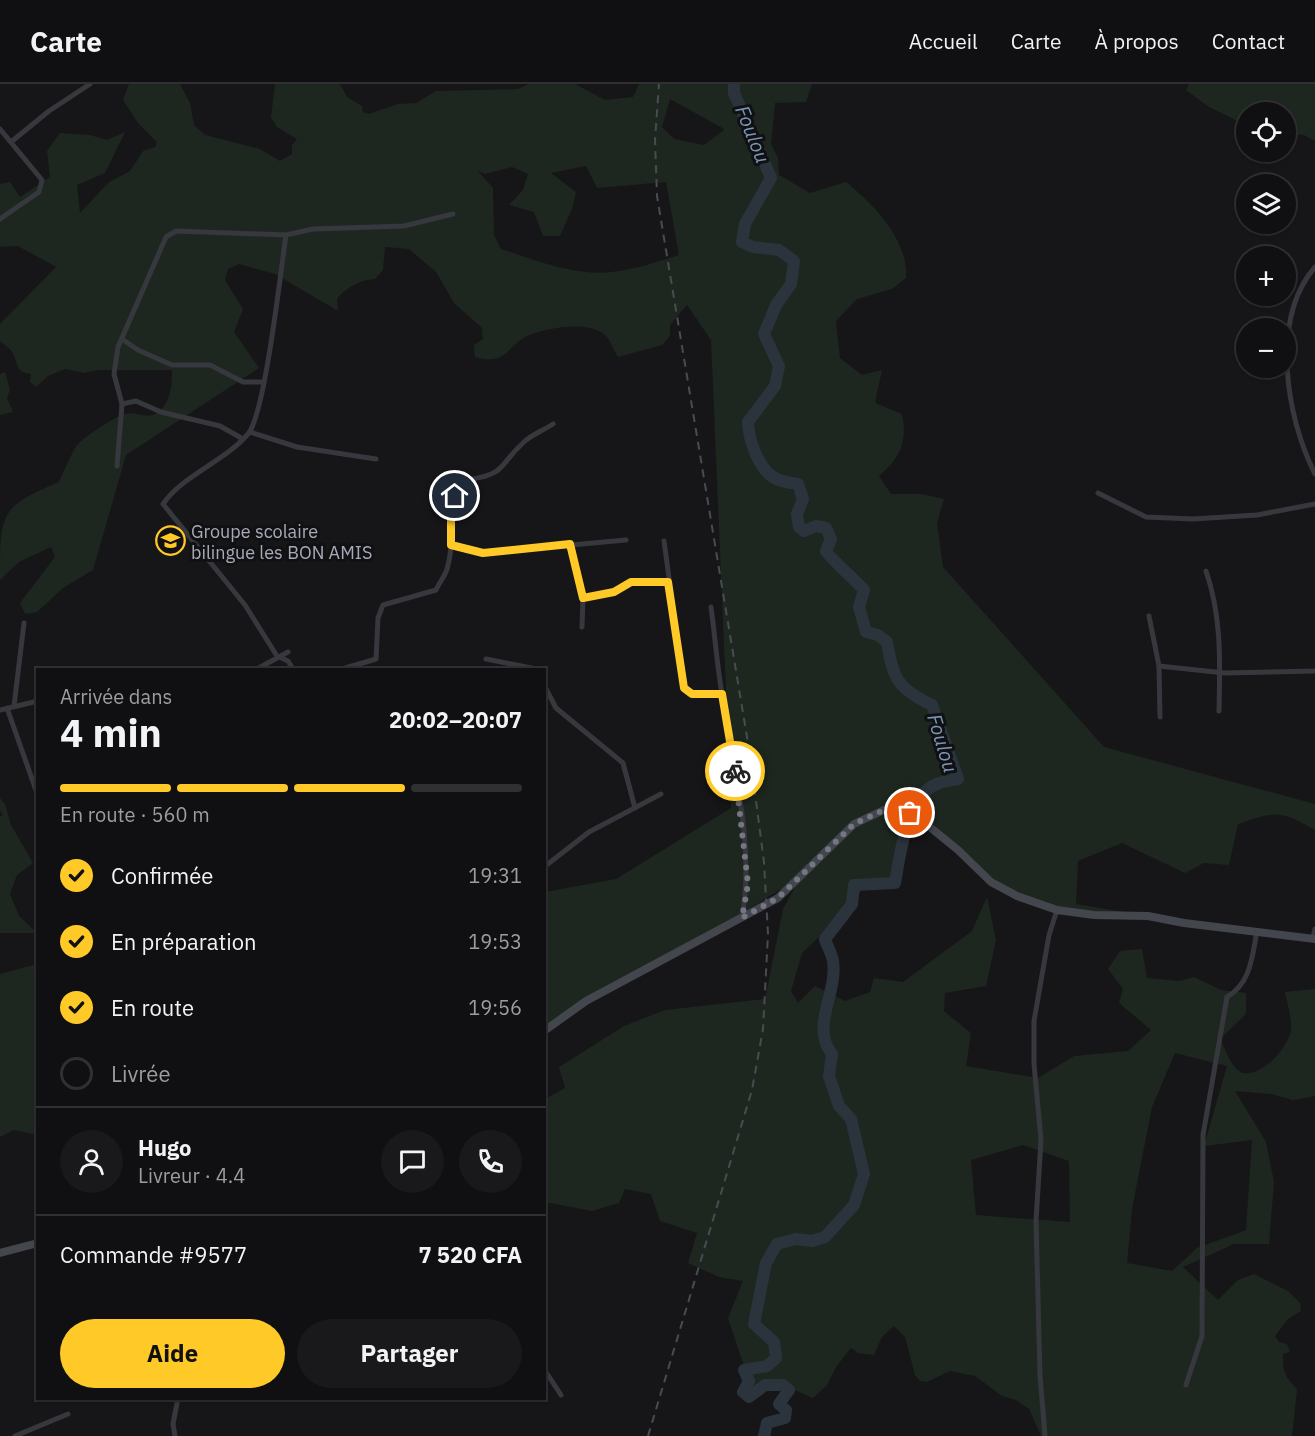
<!DOCTYPE html>
<html lang="fr">
<meta charset="utf-8">
<style>
:root{--surface:#101012;--page:#19191b;--text:#f1f3f6;--muted:#9c9d9f;--line:#303032;--accent:#ffc927}
body{margin:0;font-family:"IBM Plex Sans",sans-serif;background:var(--page);color:var(--text);height:100vh;display:flex;flex-direction:column;font-size:22px;white-space:nowrap}
*{box-sizing:border-box;margin:0}
p{font-size:20px;color:var(--muted)}
.icon{flex:none;width:33px;height:33px;fill:none;stroke:currentColor;stroke-width:2;stroke-linecap:round;stroke-linejoin:round}
.map{position:relative;flex:1;overflow:hidden}
.sheet{position:absolute;left:36px;top:584px;width:510px;height:732px;display:flex;flex-direction:column;background:var(--surface);border-radius:0px;box-shadow:0 2px 4px #0004,0 0 0 2px var(--line)}
.sheet>*{flex:none}
.buttons{position:absolute;left:1236px;top:18px;display:grid;gap:12px}
.buttons a{display:grid;place-items:center;width:60px;height:60px;border-radius:50%;background:var(--surface);box-shadow:0 2px 4px #0004,0 0 0 2px var(--line);font-size:30px}
.pin{position:absolute;display:grid;place-items:center;width:51px;height:51px;color:#fff;margin:-26px;border:3px solid #fff;border-radius:50%;box-shadow:0 2px 6px #0007}
.courier{position:absolute;display:grid;place-items:center;width:60px;height:60px;margin:-30px;border:4px solid #ffc927;border-radius:50%;background:#fff;color:#222;box-shadow:0 2px 8px #0007}
.headline em{font-style:normal;font-weight:700}
.headline div{display:flex;flex-direction:column-reverse}
.headline{display:flex;align-items:center;justify-content:space-between;height:102px;padding:0 24px}
h1{font-size:39px;font-weight:700;line-height:45px}
.bar{display:grid;grid-template-columns:repeat(4,1fr);gap:9px 6px;align-content:center;height:72px;padding:0 24px}
.bar i{height:8px;border-radius:4px;background:var(--line)}
.bar .selected{background:var(--accent)}
.bar p{grid-column:span 4}
.line{display:flex;align-items:center;gap:15px;padding:0 24px;border-top:2px solid var(--line)}
.line div{flex:1}
.round{display:grid;place-items:center;flex:none;width:63px;height:63px;border-radius:32px;background:var(--page)}
ol{padding:0 24px;list-style:none}
li{display:flex;align-items:center;gap:18px;height:66px}
li p{margin-inline-start:auto}
li .icon{padding:6px;border-radius:50%;background:var(--accent);color:#111;stroke-width:4}
li:last-child{color:var(--muted)}
li i{width:33px;height:33px;border:3px solid var(--line);border-radius:50%}
.primary-button{display:flex;gap:12px;margin-top:auto;padding:12px 24px}
.primary-button a{flex:1;height:69px;border-radius:36px;background:var(--accent);color:#111;font-size:24px;font-weight:700;line-height:69px;text-align:center}
.primary-button a+a{background:var(--page);color:var(--text)}
header{display:flex;align-items:center;gap:36px;box-sizing:border-box;height:84px;padding:0 30px;background:var(--surface);border-bottom:2px solid var(--line)}
header strong{font-size:28px}
nav{display:flex;gap:33px;margin-inline-start:auto;font-size:21px}
.map>svg:first-child{display:block}
.green{fill:#1d271f;fill-rule:evenodd}
.lines{fill:none;stroke-linecap:round;stroke-linejoin:round}
.river{stroke:#2b343d;stroke-width:12}
.street{stroke:#37373e;stroke-width:5}
.secondary{stroke:#44464e;stroke-width:8}
.rail{stroke:#494b53;stroke-width:2;stroke-dasharray:8 6;stroke-linecap:butt}
.done{stroke:#747781;stroke-width:6;stroke-dasharray:0 10.8}
.route{stroke:#ffc927;stroke-width:8}
.labels{text-anchor:middle;dominant-baseline:central;stroke-width:6;stroke-linejoin:round;paint-order:stroke}
.poi-label{font-size:18px;fill:#a7abb9;stroke:#111113;text-anchor:start}
.water-label{font-size:20px;font-style:italic;fill:#7b96b8;stroke:#111113}
</style>
<header>
<strong>Carte</strong>
<nav><a>Accueil</a><a>Carte</a><a>À propos</a><a>Contact</a></nav>
</header>
<div class="map">
<svg width="1315" height="1352" viewBox="0 0 1315 1352">
<rect width="100%" height="100%" fill="#161618"/>
<g class="green">
<path d="M129,0H180L190,19L194,41L205,51L260,65L280,77L292,70V61L297,55L277,43L271,33L275,0H340L347,13L362,22L363,28L369,30L398,20L416,19L436,7L518,5L529,0H575L605,16L633,13L639,0H812L806,18L775,19L771,60L778,74L779,91L810,109L846,98C875,122 908,155 906,194L892,205L857,215L836,237L840,274L862,291L882,286L875,319L902,330C908,358 900,374 879,392L891,410H921L944,415L937,439L943,483L1104,663L1315,720V746C1280,726 1275,727 1238,740L1229,781L1204,779L1185,789L1122,759L1078,777L1076,820L1148,832L1057,826L991,798L928,742L915,744L904,750L895,799L862,806L825,855L820,852L802,869L791,907L798,919L815,902L845,917L870,908L874,894L903,898L972,847L987,813L996,856L986,902L945,909L944,927L971,949L966,982L1038,994L1074,972L1128,967L1151,946L1119,919L1123,905L1108,885L1120,867L1142,865L1147,894L1179,897L1194,893L1221,906L1246,909V930L1220,955C1225,964 1232,986 1243,989C1262,993 1290,962 1291,945C1292,933 1287,919 1285,908L1315,905V1012L1293,1016L1271,1010L1235,1007L1266,1058L1274,1098L1269,1160H1234L1183,1183L1218,1216L1238,1196L1254,1190L1288,1207L1300,1219L1301,1227L1288,1235L1275,1252L1279,1258L1287,1260L1290,1268L1283,1270C1282,1287 1285,1293 1297,1305L1292,1352H1041L1029,1325L1016,1316L1002,1312L975,1292L950,1287L927,1298L920,1297L915,1291L905,1253L894,1242L882,1253L874,1271L858,1269L851,1264L836,1283L827,1301L813,1314C785,1302 776,1293 749,1313L743,1308L749,1297L728,1234L743,1197L719,1193L688,1179L697,1149L660,1137L651,1110L625,1105L619,1119L592,1127L545,1118V1015L565,1004L559,983L624,942L665,926L765,915L783,825L800,794L548,944L545,941V808L616,795L731,724L711,256L687,221L670,241V252L662,261L618,273C614,267 611,258 607,253C591,235 546,244 527,252C507,262 507,282 475,273L474,261L483,255L482,244L454,219L436,188L409,165L385,163L383,186L375,195C360,196 346,203 337,215L338,227L275,190L239,180L228,185L225,196L243,225L234,248L259,284L126,371L93,486L63,504L37,528L25,530L20,519L55,473L51,463L19,478L0,496C0,428 0,423 59,398C64,387 69,375 75,364C80,355 114,333 125,330C135,327 147,336 157,329C171,319 172,301 172,286H98L85,289L65,285L48,292L36,303L30,298L31,290C14,288 19,279 12,268C10,264 3,260 0,257V240L56,183L18,162L0,163V100L10,98L20,113L50,93L47,67L60,49L90,51L107,56L125,48L105,89L77,101L80,129L108,99L130,87L143,67L155,63L157,58L138,39L123,16ZM670,15L724,45V46L704,61L674,55L662,43ZM586,82L597,104L666,98L679,171C656,178 634,186 611,188C573,192 535,176 501,165L494,151L493,104L478,87L485,90L512,83L528,90L523,106L509,121L534,128L543,152H560L572,125L576,108L551,89ZM1175,969L1227,982L1204,1062L1252,1056L1246,1146L1197,1164L1172,1187L1127,1179L1132,1125L1152,1023ZM1023,1061L1069,1077L1070,1138L976,1131L971,1076Z"/>
<polygon points="1189,0 1315,0 1315,57 1304,51 1286,49 1286,28 1246,28 1246,41 1209,23 1186,6"/>
<polygon points="5,288 10,306 7,314 13,328 0,331 0,290"/>
<polygon points="0,714 5,720 11,741 33,779 17,791 10,810 19,832 37,849 37,856 35,849 0,849 0,733 3,731 0,727"/>
<polygon points="37,880 37,1051 14,1046 0,1053 0,890"/>
</g>
<g class="lines">
<path class="river" d="M734,0V9L771,94L745,140L742,158L753,163L779,166L794,177L791,200L776,221L764,250L779,282L775,302L748,338C749,357 759,389 779,396C785,398 792,399 798,400L803,415L797,430L799,443L804,447L816,442L826,444L831,455L826,467C827,471 858,499 864,506L859,523L866,548L878,551L887,558C893,595 898,605 932,621L958,695C952,696 945,697 939,699C907,709 900,771 895,799L854,801L852,820L825,855C827,862 832,870 833,877C838,909 810,943 832,970L829,992L839,1022L851,1035L864,1090L854,1121L825,1153L812,1157L796,1155L777,1160L766,1179L754,1240L774,1258L776,1274L767,1282L744,1286L749,1297L743,1308L749,1313L765,1301H783L789,1306L779,1320L786,1326L785,1334L767,1339L764,1352"/>
<g class="street">
<polyline points="0,45 42,96 39,108 0,135"/>
<polyline points="11,58 49,27 90,0"/>
<path d="M286,151C281,184 265,331 248,350C224,378 183,391 163,420L245,521L277,572L288,577L293,585"/>
<path d="M1315,183C1270,235 1286,333 1315,390"/>
<polyline points="122,255 138,266 172,281 210,281 243,298 264,298"/>
<polyline points="122,320 136,317 161,328 220,342 243,355"/>
<polyline points="250,348 297,363 376,375"/>
<polyline points="117,382 122,320 114,290 118,263 166,153 176,147 286,151 313,145 404,142 453,130"/>
<polyline points="1098,409 1146,433 1193,435 1257,431 1315,420"/>
<polyline points="664,457 684,604 692,610 722,610"/>
<polyline points="570,460 583,514 582,543"/>
<polyline points="451,461 483,469 626,456"/>
<path d="M1206,487C1222,533 1220,580 1219,627"/>
<polyline points="583,514 614,509 631,499 668,498"/>
<path d="M711,523C715,552 717,581 722,610C733,683 755,760 742,833"/>
<polyline points="1149,532 1159,582 1160,633"/>
<polyline points="486,575 536,585"/>
<polyline points="1159,582 1225,589 1315,587"/>
<polyline points="257,585 288,568"/>
<path d="M342,585L376,575L378,534L383,521L436,506C439,499 445,492 447,485C458,450 442,430 467,396C508,390 498,381 524,358C531,351 544,346 553,340"/>
<polyline points="544,601 556,624 623,679 635,724"/>
<polyline points="14,622 24,539"/>
<polyline points="7,624 38,712"/>
<polyline points="0,626 38,617"/>
<polyline points="544,783 589,748 661,710"/>
<polyline points="1313,854 1315,845"/>
<polyline points="38,1071 38,1075"/>
<polyline points="544,1285 561,1311"/>
<path d="M1186,1301L1202,1252L1203,1051L1227,913C1251,899 1252,873 1257,847"/>
<polyline points="15,1352 68,1330"/>
<polyline points="175,1352 173,1340 178,1314"/>
<polyline points="1045,1352 1040,1291 1036,1137 1041,1056 1034,980 1034,937 1049,851 1057,826"/>
</g>
<g class="secondary">
<polyline points="915,731 958,766 991,798 1017,812 1057,826 1094,831 1148,832 1184,839 1315,855"/>
<polyline points="544,947 586,917 778,814 854,740 886,725 910,729"/>
<polyline points="0,1169 38,1159"/>
</g>
<polyline class="rail" points="648,1352 752,1006 763,945 768,850 764,778 750,671 657,112 655,56 659,0"/>
</g>
<g class="lines">
<polyline class="done" points="735,687 748,800 742,834 778,814 854,740 886,725 910,729"/>
<polyline class="route" points="455,412 451,428 451,461 483,469 570,460 583,514 614,508 631,498 668,498 684,604 692,610 722,610 735,687"/>
</g>
<defs>
<symbol id="school-ring" viewBox="-11 -11 22 22"><circle r="9.5" fill="#111113" stroke="#ffc927" stroke-width="1.5"/><path d="M0-5L7-2L0 1L-7-2ZM-4 1L0 2.5L4 1V4Q0 6-4 4Z" fill="#ffc927"/></symbol>
</defs>
<g fill-rule="evenodd">
<use href="#school-ring" x="154" y="440" width="33" height="33"/>
</g>
<g class="labels">
<g class="poi-label">
<text x="191" y="447">Groupe scolaire<tspan x="191" dy="21">bilingue les BON AMIS</tspan></text>
</g>
<g class="water-label">
<text transform="translate(753 50) rotate(68)">Foulou</text>
<text transform="translate(943 659) rotate(73)">Foulou</text>
</g>
</g>
</svg>
<div class="buttons">
<a><svg class="icon" aria-label="locate" viewBox="0 0 24 24"><circle cx="12" cy="12" r="6"/><path d="M12 2v4M12 18v4M2 12h4M18 12h4"/></svg></a>
<a><svg class="icon" aria-label="layers" viewBox="0 0 24 24"><path d="M12 4l9 5-9 5-9-5zM3 14l9 5 9-5"/></svg></a>
<a>+</a>
<a>−</a>
</div>
<div class="pin" style="left:910px;top:729px;background:#ea580c"><svg class="icon" aria-label="bag" viewBox="0 0 24 24"><path d="M5 8h14l-1 12H6zM9 8a3 3 0 0 1 6 0"/></svg></div>
<div class="pin" style="left:455px;top:412px;background:#1f2937"><svg class="icon" aria-label="home" viewBox="0 0 24 24"><path d="M3 11l9-7 9 7M6 9v11h12V9"/></svg></div>
<div class="courier" style="left:735px;top:687px"><svg class="icon" aria-label="bike" viewBox="0 0 24 24"><circle cx="6" cy="16" r="4"/><circle cx="18" cy="16" r="4"/><path d="M6 16l4-8h5l3 8M10 8l3 8H6M13 5h3"/></svg></div>
<section class="sheet">
<div class="headline"><div><h1>4 min</h1><p>Arrivée dans</p></div><em>20:02–20:07</em></div>
<div class="bar"><i class="selected"></i><i class="selected"></i><i class="selected"></i><i></i><p>En route · 560 m</p></div>
<ol>
<li><svg class="icon" aria-label="check" viewBox="0 0 24 24"><path d="M5 12l5 5 9-10"/></svg>Confirmée<p>19:31</p></li>
<li><svg class="icon" aria-label="check" viewBox="0 0 24 24"><path d="M5 12l5 5 9-10"/></svg>En préparation<p>19:53</p></li>
<li><svg class="icon" aria-label="check" viewBox="0 0 24 24"><path d="M5 12l5 5 9-10"/></svg>En route<p>19:56</p></li>
<li><i></i>Livrée</li>
</ol>
<div class="line" style="height:108px"><a class="round"><svg class="icon" aria-label="person" viewBox="0 0 24 24"><circle cx="12" cy="8" r="4"/><path d="M4 21q1-7 8-7t8 7"/></svg></a><div><b>Hugo</b><p>Livreur · 4.4</p></div><a class="round"><svg class="icon" aria-label="chat" viewBox="0 0 24 24"><path d="M4 5h16v11H9l-5 4z"/></svg></a><a class="round"><svg class="icon" aria-label="phone" viewBox="0 0 24 24"><path d="M5 4h4l2 5-3 2q2 4 5 5l2-3 5 2v4C11 20 4 13 5 4z"/></svg></a></div>
<div class="line" style="height:78px"><div>Commande #9577</div><b>7 520 CFA</b></div>
<div class="primary-button"><a>Aide</a><a>Partager</a></div>
</section>
</div>
